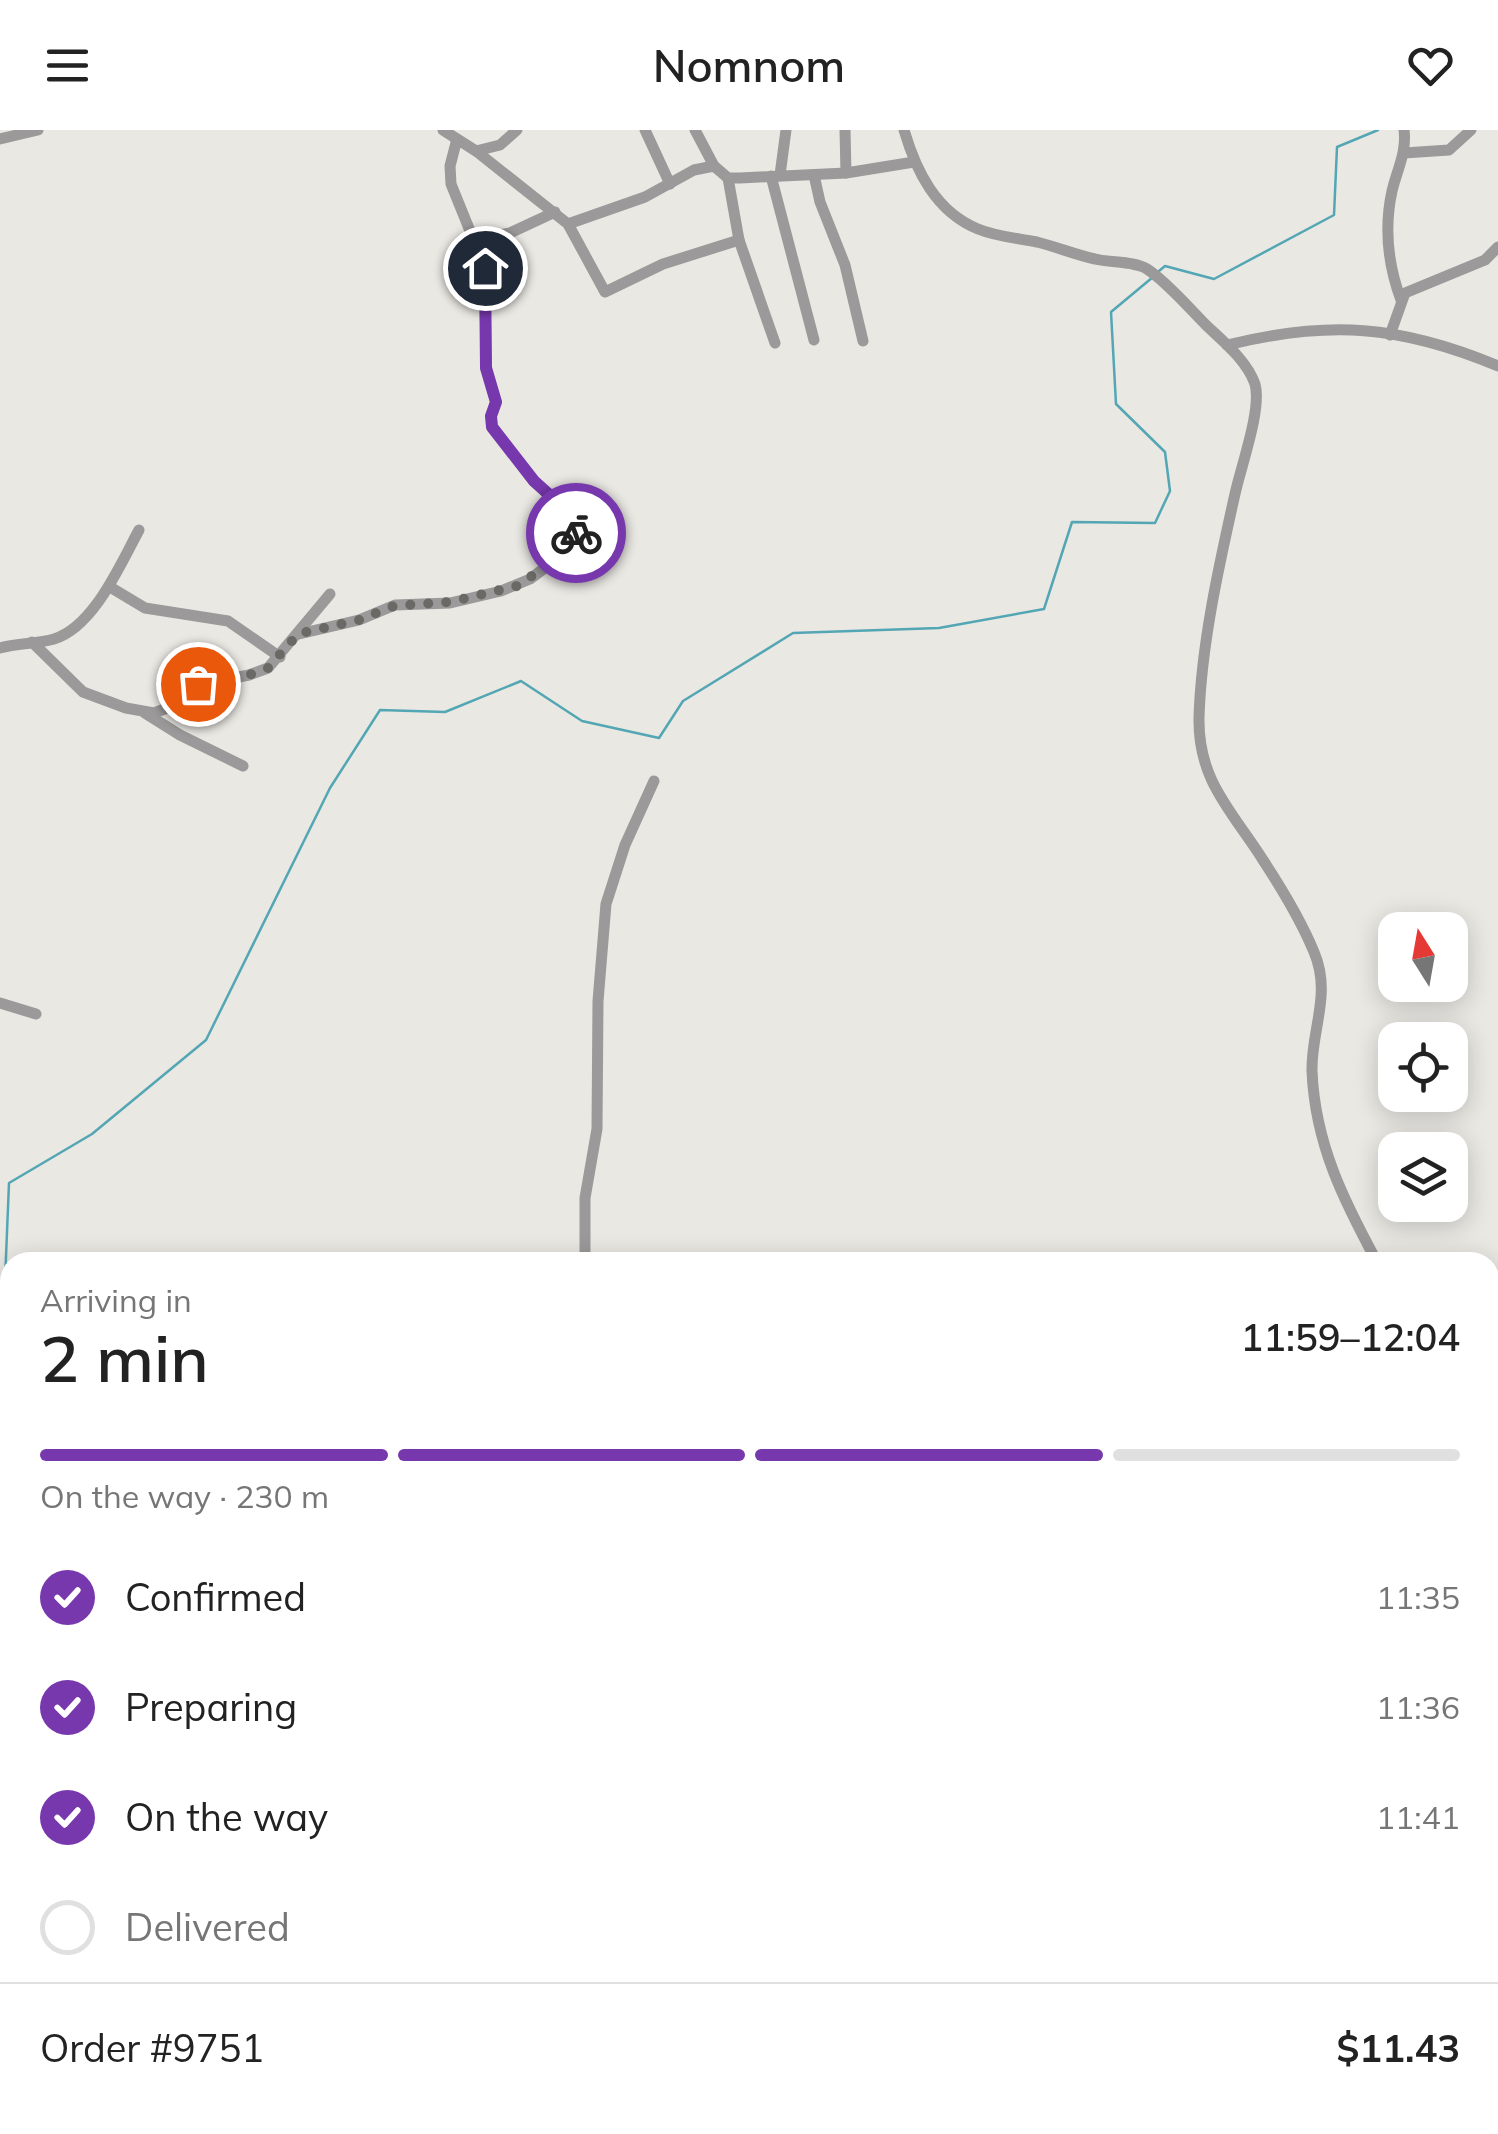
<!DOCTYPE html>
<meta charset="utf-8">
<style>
:root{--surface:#fff;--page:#f2f2f2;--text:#222;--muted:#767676;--line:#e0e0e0;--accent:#7838ad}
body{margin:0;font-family:Mulish,sans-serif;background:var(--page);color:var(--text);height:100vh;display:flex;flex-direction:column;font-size:38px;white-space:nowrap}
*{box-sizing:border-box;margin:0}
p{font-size:32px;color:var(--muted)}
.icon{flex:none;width:55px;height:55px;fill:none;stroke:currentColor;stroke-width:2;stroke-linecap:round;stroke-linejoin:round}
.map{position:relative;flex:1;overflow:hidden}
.sheet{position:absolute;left:0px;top:1122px;width:1500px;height:882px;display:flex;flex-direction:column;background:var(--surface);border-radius:30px 30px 0 0;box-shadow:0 5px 25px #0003}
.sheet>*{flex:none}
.needle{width:65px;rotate:349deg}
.buttons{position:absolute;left:1378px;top:782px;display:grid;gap:20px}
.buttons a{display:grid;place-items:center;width:90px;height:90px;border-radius:20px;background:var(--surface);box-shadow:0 5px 25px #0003;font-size:50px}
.pin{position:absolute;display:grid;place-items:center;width:85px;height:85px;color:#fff;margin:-42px;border:5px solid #fff;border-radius:50%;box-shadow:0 2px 10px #0007}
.courier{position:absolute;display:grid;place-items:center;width:100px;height:100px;margin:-50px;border:8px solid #7838ad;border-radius:50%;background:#fff;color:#222;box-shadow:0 2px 12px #0007}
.head em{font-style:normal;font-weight:600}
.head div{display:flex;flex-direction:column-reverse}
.head{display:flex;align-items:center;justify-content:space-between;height:170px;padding:0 40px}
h1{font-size:65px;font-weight:600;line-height:75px}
.bar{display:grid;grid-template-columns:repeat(4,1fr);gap:15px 10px;align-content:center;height:120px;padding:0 40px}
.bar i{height:12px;border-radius:8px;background:var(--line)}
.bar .selected{background:var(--accent)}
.bar p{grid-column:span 4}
.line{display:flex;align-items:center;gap:25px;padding:0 40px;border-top:2px solid var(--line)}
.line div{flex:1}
ol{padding:0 40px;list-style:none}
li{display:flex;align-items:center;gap:30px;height:110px}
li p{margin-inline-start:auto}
li .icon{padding:10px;border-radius:50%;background:var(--accent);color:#fff;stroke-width:4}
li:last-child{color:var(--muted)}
li i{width:55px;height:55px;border:5px solid var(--line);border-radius:50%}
header{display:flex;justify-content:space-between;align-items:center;height:130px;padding:0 40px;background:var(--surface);font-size:45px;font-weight:600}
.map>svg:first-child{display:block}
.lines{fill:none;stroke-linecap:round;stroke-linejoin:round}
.stream{stroke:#53a6b3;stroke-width:2.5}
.minor{stroke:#9b9999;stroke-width:11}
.done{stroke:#6a6966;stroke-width:10;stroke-dasharray:0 18}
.route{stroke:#7838ad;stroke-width:12}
</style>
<header><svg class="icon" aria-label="menu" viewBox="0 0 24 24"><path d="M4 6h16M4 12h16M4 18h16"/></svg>Nomnom<svg class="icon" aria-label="heart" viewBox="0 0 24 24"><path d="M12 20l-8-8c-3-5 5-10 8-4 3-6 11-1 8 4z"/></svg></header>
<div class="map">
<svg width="1498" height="2004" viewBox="0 0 1498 2004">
<rect width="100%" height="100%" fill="#eae8e3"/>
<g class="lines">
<g class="stream">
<polyline points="1159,141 1165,136 1214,149 1334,85 1337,17 1378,0"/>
<polyline points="0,1162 5,1151 9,1053 92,1004 206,910 330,658 380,580 445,582 521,551 582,591 659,608 683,571 793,503 939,498 1044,479 1072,392 1155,393 1170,361 1165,322 1116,274 1111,182 1153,147"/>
</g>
<g class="minor">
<polyline points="443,0 476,21 568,94 605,162 663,134 739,110"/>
<polyline points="645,0 670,54"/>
<polyline points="695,0 714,36"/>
<polyline points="845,0 846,43"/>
<path d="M904,0C916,41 936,82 978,99C997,107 1018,108 1037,112C1057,117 1076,125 1095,129C1111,133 1134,131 1147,139C1166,151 1190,179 1207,196C1224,212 1247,231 1255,254C1262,279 1241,336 1235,364C1219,435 1201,516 1199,588C1198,651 1232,681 1263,730C1282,759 1301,790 1314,822C1332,864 1311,900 1312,941C1315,1014 1344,1071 1377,1132"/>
<polyline points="0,9 38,0"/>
<polyline points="476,21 500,15 517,0"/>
<polyline points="1404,23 1449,20 1471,0"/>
<polyline points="780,45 786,0"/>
<polyline points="814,45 820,72 845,135 863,211"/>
<polyline points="771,46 814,210"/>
<polyline points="728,48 739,110 775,213"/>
<polyline points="568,94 645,67 694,40 714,36 728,48 740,48 846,43 914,32"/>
<polyline points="475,110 510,103 555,82"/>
<path d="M1401,170C1388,135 1384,98 1392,61C1397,40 1407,22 1404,0"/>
<polyline points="1390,205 1405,163 1485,130 1498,117"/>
<path d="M1227,215C1329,190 1400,195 1498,236"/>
<polyline points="110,457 145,478 228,491 280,527"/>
<polyline points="299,504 359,490 395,475 450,473 501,461 530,449 578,413 574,394 566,380 534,351 492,297 491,286 496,272 486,238 485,138 451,54 450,36 457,9"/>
<polyline points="32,512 83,562 126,578 154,583 170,577 198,555 249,545 268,538 330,464"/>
<path d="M0,518C18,513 37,514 54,509C94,497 121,433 139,400"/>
<polyline points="145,583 180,605 243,636"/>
<polyline points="0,873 36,884"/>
<polyline points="585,1132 585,1068 597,999 598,871 606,774 625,715 654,651"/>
<polyline points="1490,1431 1495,1492 1490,1662"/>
<polyline points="0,1750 10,1734"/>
<polyline points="910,1995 911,2004"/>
<polyline points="1040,1995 1045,2004"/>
<polyline points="1232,1995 1239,2004"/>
<polyline points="1473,1995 1473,2004"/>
<polyline points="342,2004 352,1995"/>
<polyline points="713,2004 713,1995"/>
<polyline points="1008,2004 1010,1995"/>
<polyline points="1213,2004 1214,1995"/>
</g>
</g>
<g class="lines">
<polyline class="done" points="198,554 249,545 268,538 298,504 359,490 394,476 450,472 517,456 575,417 576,403"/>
<polyline class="route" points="485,138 486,238 496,272 491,286 492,297 534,351 566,380 576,403"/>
</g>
</svg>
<div class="buttons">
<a><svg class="needle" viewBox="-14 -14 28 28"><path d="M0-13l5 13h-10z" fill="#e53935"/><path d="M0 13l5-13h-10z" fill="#767676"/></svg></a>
<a><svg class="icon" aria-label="locate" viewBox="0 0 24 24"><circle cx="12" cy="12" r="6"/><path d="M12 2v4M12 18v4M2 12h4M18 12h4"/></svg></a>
<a><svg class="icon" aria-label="layers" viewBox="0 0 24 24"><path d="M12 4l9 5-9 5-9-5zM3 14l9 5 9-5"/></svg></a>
</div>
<div class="pin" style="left:198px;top:554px;background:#ea580c"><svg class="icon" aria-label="bag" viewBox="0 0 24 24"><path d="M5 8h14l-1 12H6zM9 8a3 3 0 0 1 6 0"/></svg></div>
<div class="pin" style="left:485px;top:138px;background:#1f2937"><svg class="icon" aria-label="home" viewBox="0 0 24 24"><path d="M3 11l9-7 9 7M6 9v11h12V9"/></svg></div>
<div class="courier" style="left:576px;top:403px"><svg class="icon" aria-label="bike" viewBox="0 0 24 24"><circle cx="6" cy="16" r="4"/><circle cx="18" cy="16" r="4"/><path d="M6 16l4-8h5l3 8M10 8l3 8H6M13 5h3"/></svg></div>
<section class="sheet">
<div class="head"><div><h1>2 min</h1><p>Arriving in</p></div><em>11:59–12:04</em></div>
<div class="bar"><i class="selected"></i><i class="selected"></i><i class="selected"></i><i></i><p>On the way · 230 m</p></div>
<ol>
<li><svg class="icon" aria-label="check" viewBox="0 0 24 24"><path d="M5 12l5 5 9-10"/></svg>Confirmed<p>11:35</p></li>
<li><svg class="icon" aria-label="check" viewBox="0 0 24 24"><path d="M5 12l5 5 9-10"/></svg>Preparing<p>11:36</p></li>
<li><svg class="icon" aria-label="check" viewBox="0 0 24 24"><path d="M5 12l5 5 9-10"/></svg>On the way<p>11:41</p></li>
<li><i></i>Delivered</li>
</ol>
<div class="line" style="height:130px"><div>Order #9751</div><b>$11.43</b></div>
</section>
</div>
